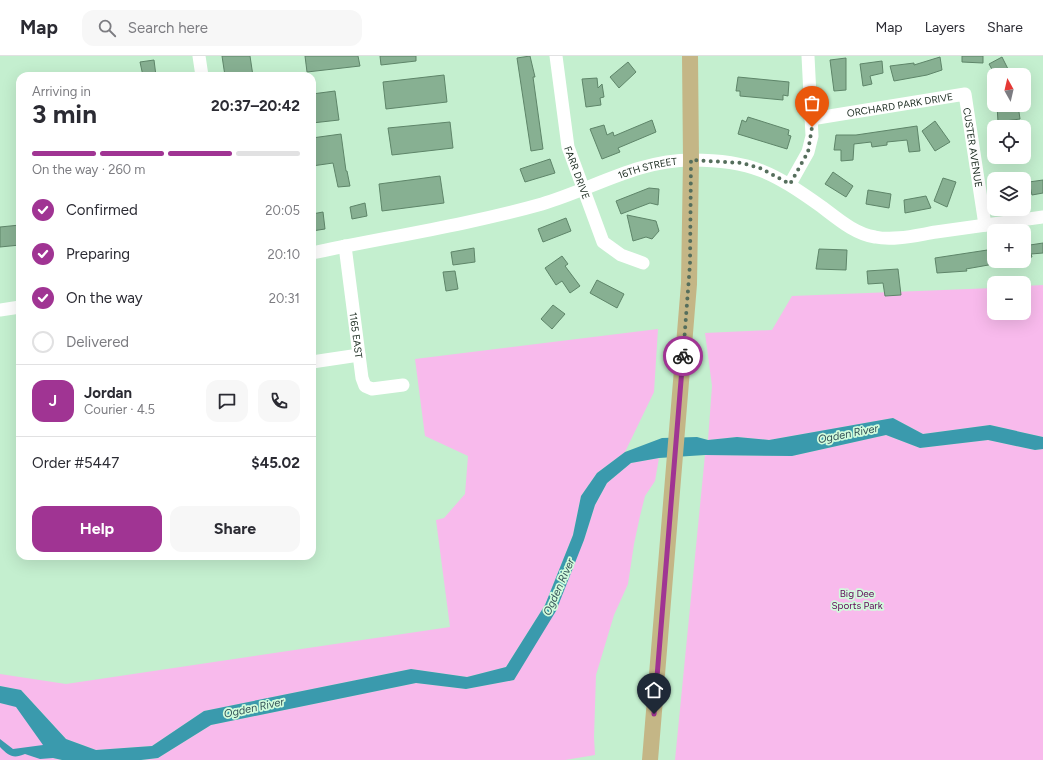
<!DOCTYPE html>
<meta charset="utf-8">
<style>
:root{--surface:#fff;--page:#f7f7f7;--text:#2b2b33;--muted:#7c7c81;--line:#e1e1e2;--accent:#a03493}
body{margin:0;font-family:Figtree,sans-serif;background:var(--page);color:var(--text);height:100vh;display:flex;flex-direction:column;font-size:15px;white-space:nowrap}
*{box-sizing:border-box;margin:0}
p{font-size:13px;color:var(--muted)}
.icon{flex:none;width:22px;height:22px;fill:none;stroke:currentColor;stroke-width:2;stroke-linecap:round;stroke-linejoin:round}
.map{position:relative;flex:1;overflow:hidden}
.panel{position:absolute;left:16px;top:16px;width:300px;height:488px;display:flex;flex-direction:column;background:var(--surface);border-radius:12px;box-shadow:0 4px 16px #0002}
.panel>*{flex:none}
.needle{width:26px;rotate:352deg}
.buttons{position:absolute;left:987px;top:12px;display:grid;gap:8px}
.buttons a{display:grid;place-items:center;width:44px;height:44px;border-radius:8px;background:var(--surface);box-shadow:0 4px 16px #0002;font-size:20px}
.pin{position:absolute;display:grid;place-items:center;width:34px;height:34px;color:#fff;margin:-41px -17px;border-radius:50% 50% 50% 0;rotate:-45deg;box-shadow:0 0 4px #0007}
.pin .icon{rotate:45deg}
.courier{position:absolute;display:grid;place-items:center;width:40px;height:40px;margin:-20px;border:3px solid #a03493;border-radius:50%;background:#fff;color:#222;box-shadow:0 1px 5px #0007}
.summary em{font-style:normal;font-weight:700}
.summary div{display:flex;flex-direction:column-reverse}
.summary{display:flex;align-items:center;justify-content:space-between;height:68px;padding:0 16px}
h1{font-size:26px;font-weight:700;line-height:30px}
.bar{display:grid;grid-template-columns:repeat(4,1fr);gap:6px 4px;align-content:center;height:48px;padding:0 16px}
.bar i{height:5px;border-radius:3px;background:var(--line)}
.bar .active{background:var(--accent)}
.bar p{grid-column:span 4}
.line{display:flex;align-items:center;gap:10px;padding:0 16px;border-top:1px solid var(--line)}
.line div{flex:1}
.round{display:grid;place-items:center;flex:none;width:42px;height:42px;border-radius:12px;background:var(--page)}
ol{padding:0 16px;list-style:none}
li{display:flex;align-items:center;gap:12px;height:44px}
li p{margin-inline-start:auto}
li .icon{padding:4px;border-radius:50%;background:var(--accent);color:#fff;stroke-width:4}
li:last-child{color:var(--muted)}
li i{width:22px;height:22px;border:2px solid var(--line);border-radius:50%}
.action{display:flex;gap:8px;margin-top:auto;padding:8px 16px}
.action a{flex:1;height:46px;border-radius:12px;background:var(--accent);color:#fff;font-size:16px;font-weight:700;line-height:46px;text-align:center}
.action a+a{background:var(--page);color:var(--text)}
header{display:flex;align-items:center;gap:24px;box-sizing:border-box;height:56px;padding:0 20px;background:var(--surface);border-bottom:1px solid var(--line)}
header strong{font-size:19px}
nav{display:flex;gap:22px;margin-inline-start:auto;font-size:14px}
.search{width:280px;height:36px;background:var(--page);display:flex;align-items:center;gap:10px;box-sizing:border-box;padding:0 14px;border-radius:12px;color:var(--muted);font-size:15px}
.map>svg:first-child{display:block}
.green{fill:#f8baec}
.water{fill:#3a9aad}
.building{fill:#87b092;stroke:#5e8569}
.lines{fill:none;stroke-linecap:round;stroke-linejoin:round}
.minor{stroke:#fff;stroke-width:13}
.major{stroke:#c4b686;stroke-width:16}
.done{stroke:#556e5c;stroke-width:4;stroke-dasharray:0 7.2}
.route{stroke:#a03493;stroke-width:5}
.labels{text-anchor:middle;dominant-baseline:central;stroke-width:3.5;stroke-linejoin:round;paint-order:stroke}
.street-label{font-size:10px;fill:#19291e;stroke:#d1fcdc}
.park-label{font-size:10px;fill:#610758;stroke:#d1fcdc}
.water-label{font-size:11px;font-style:italic;fill:#335157;stroke:#d1fcdc}
</style>
<header>
<strong>Map</strong>
<div class="search"><svg class="icon" aria-label="search" viewBox="0 0 24 24"><circle cx="10" cy="10" r="6"/><path d="M15 15l6 6"/></svg>Search here</div>
<nav><a>Map</a><a>Layers</a><a>Share</a></nav>
</header>
<div class="map">
<svg width="1043" height="704" viewBox="0 0 1043 704">
<rect width="100%" height="100%" fill="#c4efcf"/>
<g class="green">
<polygon points="1043,229 1043,381 990,369 923,378 893,362 769,384 737,381 708,384 712,330 705,277 772,274 792,240 994,232 994,257 1024,257 1024,230"/>
<polygon points="658,273 654,336 625,396 597,417 581,440 573,479 545,549 506,611 467,621 411,613 204,655 152,690 96,694 66,683 21,634 0,630 0,618 66,628 450,571 436,464 444,462 465,438 468,400 425,380 415,303"/>
<polygon points="886,379 920,392 988,384 1035,394 1043,393 1043,704 675,704 705,399 792,400"/>
<polygon points="659,402 655,425 645,440 640,460 634,488 628,528 614,559 596,619 594,681 595,699 565,704 141,704 158,702 211,669 416,627 466,633 514,624 584,484 595,449 607,427 631,407"/>
<polygon points="0,647 16,650 53,702 62,704 0,704"/>
</g>
<path class="water" d="M893,362L923,378L990,369L1043,381V393L1035,394L988,384L920,392L886,379L792,400L705,399L659,402L631,407L607,427L595,449L584,484L556,555L514,624L466,633L416,627L211,669L158,702L141,704H62L53,702L40,703L25,698C13,703 9,700 0,691V683L13,693L43,689L16,651L0,647V630L21,634L66,683L96,694L152,690L204,655L411,613L467,621L506,611L545,549L573,479L581,440L597,417L625,396L662,382L697,381L708,384L737,381L769,384Z"/>
<g class="building">
<polygon points="222,0 250,0 253,20 225,20"/>
<polygon points="305,0 358,0 360,10 307,16"/>
<polygon points="380,0 416,0 416,5 381,9"/>
<polygon points="530,0 535,21 533,21 543,93 531,95 517,2"/>
<polygon points="962,0 983,0 983,7 962,6"/>
<polygon points="940,1 942,14 927,19 894,25 890,10 914,7 914,9"/>
<polygon points="1002,1 1011,19 995,19 989,8"/>
<polygon points="846,2 846,34 834,35 830,4"/>
<polygon points="154,4 156,20 143,20 140,6"/>
<polygon points="882,5 883,17 870,20 872,28 863,30 860,8"/>
<polygon points="628,6 636,16 619,32 610,21"/>
<polygon points="444,19 447,46 386,53 383,26"/>
<polygon points="738,21 789,26 788,40 783,39 783,44 740,40 740,35 736,35"/>
<polygon points="597,22 598,32 602,28 604,41 600,42 601,49 586,51 582,23"/>
<polygon points="335,35 339,64 312,67 312,38"/>
<polygon points="997,49 1018,49 1020,63 998,66"/>
<polygon points="748,61 789,74 788,79 791,80 787,93 738,78 742,64 746,66"/>
<polygon points="652,64 656,76 618,92 620,96 602,103 590,73 604,69 607,79 613,76 614,80"/>
<polygon points="935,65 950,86 935,95 922,75"/>
<polygon points="450,66 453,92 392,99 388,72"/>
<polygon points="917,70 920,95 909,96 907,84 887,86 887,89 872,91 871,86 854,88 853,104 841,105 841,94 834,94 836,79 856,79"/>
<polygon points="341,78 346,115 347,115 350,130 338,131 333,107 312,110 312,82"/>
<polygon points="550,103 555,117 525,126 520,113"/>
<polygon points="833,116 853,130 846,141 825,128"/>
<polygon points="440,120 444,147 382,155 379,128"/>
<polygon points="943,122 956,126 947,151 934,145"/>
<polygon points="1043,124 1043,137 1032,139 1029,126"/>
<polygon points="649,132 659,133 658,149 650,147 621,158 616,145"/>
<polygon points="868,134 891,138 889,152 866,148"/>
<polygon points="926,140 931,152 905,157 904,144"/>
<polygon points="365,147 367,160 352,163 350,151"/>
<polygon points="323,156 325,173 312,175 312,158"/>
<polygon points="627,159 656,165 659,175 652,183 646,181 633,185"/>
<polygon points="566,162 571,175 543,186 538,173"/>
<polygon points="20,169 20,189 0,191 0,171"/>
<polygon points="1024,180 1029,180 1030,189 1043,187 1043,197 1031,198 1032,201 1024,202"/>
<polygon points="474,192 475,206 453,209 451,196"/>
<polygon points="819,193 847,194 846,214 816,213"/>
<polygon points="994,193 994,208 966,213 967,215 937,217 935,202"/>
<polygon points="562,200 568,208 565,210 580,230 570,237 562,225 556,229 545,212"/>
<polygon points="898,213 901,239 885,240 883,227 868,228 867,215"/>
<polygon points="455,215 458,233 446,235 443,216"/>
<polygon points="597,224 624,238 617,252 590,237"/>
<polygon points="553,249 565,258 552,273 541,263"/>
</g>
<g class="lines">
<g class="minor">
<polyline points="199,0 202,20"/>
<path id="s1" d="M556,0L568,91L603,186L621,199L643,207"/>
<path id="s2" d="M811,63L965,38L985,169"/>
<polyline points="790,128 808,96 812,80 808,0"/>
<path id="s3" d="M345,190L362,322L365,330L372,333L403,329"/>
<path id="s4" d="M312,197C388,181 467,169 542,148C593,133 637,104 692,104C752,104 774,117 822,151C838,163 855,178 875,181C894,185 917,179 936,176C972,171 1007,166 1043,161"/>
<polyline points="0,254 20,251"/>
<polyline points="312,306 359,299"/>
</g>
<polyline class="major" points="650,704 689,228 691,104 690,0"/>
</g>
<g class="lines">
<polyline class="done" points="683,300 690,208 691,104 742,107 760,112 790,128 808,96 812,71"/>
<polyline class="route" points="654,658 683,300"/>
</g>
<g class="labels">
<g class="street-label">
<text stroke="none"><textPath href="#s2" startOffset="90">ORCHARD PARK DRIVE</textPath></text>
<text stroke="none"><textPath href="#s2" startOffset="210">CUSTER AVENUE</textPath></text>
<text stroke="none"><textPath href="#s4" startOffset="347">16TH STREET</textPath></text>
<text stroke="none"><textPath href="#s1" startOffset="119">FARR DRIVE</textPath></text>
<text stroke="none"><textPath href="#s3" startOffset="90">1165 EAST</textPath></text>
</g>
<g class="park-label">
<text x="857" y="537">Big Dee<tspan x="857" dy="12">Sports Park</tspan></text>
</g>
<g class="water-label">
<text transform="translate(848 378) rotate(-11)">Ogden River</text>
<text transform="translate(559 531) rotate(-66)">Ogden River</text>
<text transform="translate(254 652) rotate(-12)">Ogden River</text>
</g>
</g>
</svg>
<div class="buttons">
<a><svg class="needle" viewBox="-14 -14 28 28"><path d="M0-13l5 13h-10z" fill="#e53935"/><path d="M0 13l5-13h-10z" fill="#7c7c81"/></svg></a>
<a><svg class="icon" aria-label="locate" viewBox="0 0 24 24"><circle cx="12" cy="12" r="6"/><path d="M12 2v4M12 18v4M2 12h4M18 12h4"/></svg></a>
<a><svg class="icon" aria-label="layers" viewBox="0 0 24 24"><path d="M12 4l9 5-9 5-9-5zM3 14l9 5 9-5"/></svg></a>
<a>+</a>
<a>−</a>
</div>
<div class="pin" style="left:812px;top:71px;background:#ea580c"><svg class="icon" aria-label="bag" viewBox="0 0 24 24"><path d="M5 8h14l-1 12H6zM9 8a3 3 0 0 1 6 0"/></svg></div>
<div class="pin" style="left:654px;top:658px;background:#1f2937"><svg class="icon" aria-label="home" viewBox="0 0 24 24"><path d="M3 11l9-7 9 7M6 9v11h12V9"/></svg></div>
<div class="courier" style="left:683px;top:300px"><svg class="icon" aria-label="bike" viewBox="0 0 24 24"><circle cx="6" cy="16" r="4"/><circle cx="18" cy="16" r="4"/><path d="M6 16l4-8h5l3 8M10 8l3 8H6M13 5h3"/></svg></div>
<section class="panel">
<div class="summary"><div><h1>3 min</h1><p>Arriving in</p></div><em>20:37–20:42</em></div>
<div class="bar"><i class="active"></i><i class="active"></i><i class="active"></i><i></i><p>On the way · 260 m</p></div>
<ol>
<li><svg class="icon" aria-label="check" viewBox="0 0 24 24"><path d="M5 12l5 5 9-10"/></svg>Confirmed<p>20:05</p></li>
<li><svg class="icon" aria-label="check" viewBox="0 0 24 24"><path d="M5 12l5 5 9-10"/></svg>Preparing<p>20:10</p></li>
<li><svg class="icon" aria-label="check" viewBox="0 0 24 24"><path d="M5 12l5 5 9-10"/></svg>On the way<p>20:31</p></li>
<li><i></i>Delivered</li>
</ol>
<div class="line" style="height:72px"><b class="round" style="background:var(--accent);color:#fff">J</b><div><b>Jordan</b><p>Courier · 4.5</p></div><a class="round"><svg class="icon" aria-label="chat" viewBox="0 0 24 24"><path d="M4 5h16v11H9l-5 4z"/></svg></a><a class="round"><svg class="icon" aria-label="phone" viewBox="0 0 24 24"><path d="M5 4h4l2 5-3 2q2 4 5 5l2-3 5 2v4C11 20 4 13 5 4z"/></svg></a></div>
<div class="line" style="height:52px"><div>Order #5447</div><b>$45.02</b></div>
<div class="action"><a>Help</a><a>Share</a></div>
</section>
</div>
